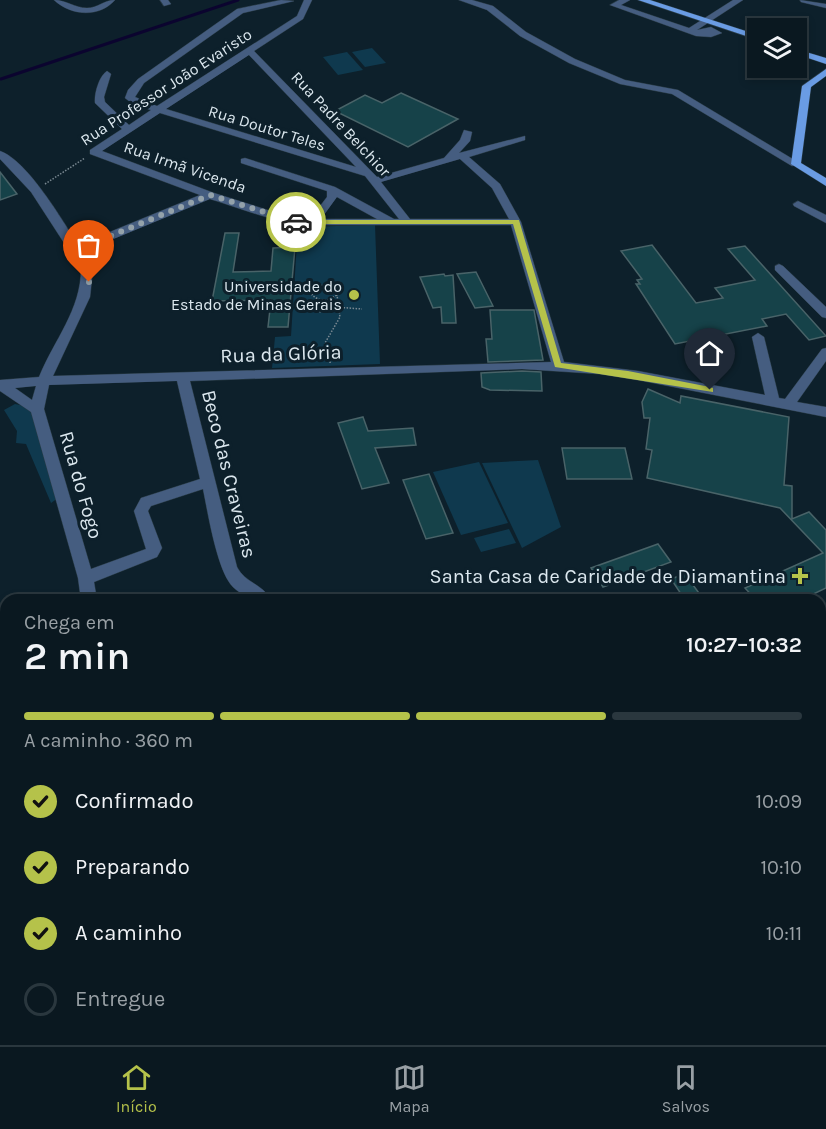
<!DOCTYPE html>
<html lang="pt">
<meta charset="utf-8">
<style>
:root{--surface:#0a1820;--page:#132129;--text:#f1f3f6;--muted:#99a0a5;--line:#2a373e;--accent:#b5c24a}
body{margin:0;font-family:Karla,sans-serif;background:var(--page);color:var(--text);height:100vh;display:flex;flex-direction:column;font-size:22px;white-space:nowrap}
*{box-sizing:border-box;margin:0}
p{font-size:20px;color:var(--muted)}
.icon{flex:none;width:33px;height:33px;fill:none;stroke:currentColor;stroke-width:2;stroke-linecap:round;stroke-linejoin:round}
.map{position:relative;flex:1;overflow:hidden}
.details{position:absolute;left:0px;top:594px;width:826px;height:452px;display:flex;flex-direction:column;background:var(--surface);border-radius:18px 18px 0 0;box-shadow:0 3px 9px #0003,0 0 0 2px var(--line)}
.details>*{flex:none}
.controls{position:absolute;left:747px;top:18px;display:grid;gap:12px}
.controls a{display:grid;place-items:center;width:60px;height:60px;border-radius:0px;background:var(--surface);box-shadow:0 3px 9px #0003,0 0 0 2px var(--line);font-size:30px}
.pin{position:absolute;display:grid;place-items:center;width:51px;height:51px;color:#fff;margin:-62px -26px;border-radius:50% 50% 50% 0;rotate:-45deg;box-shadow:0 0 6px #0007}
.pin .icon{rotate:45deg}
.courier{position:absolute;display:grid;place-items:center;width:60px;height:60px;margin:-30px;border:4px solid #b5c24a;border-radius:50%;background:#fff;color:#222;box-shadow:0 2px 8px #0007}
.summary em{font-style:normal;font-weight:600}
.summary div{display:flex;flex-direction:column-reverse}
.summary{display:flex;align-items:center;justify-content:space-between;height:102px;padding:0 24px}
h1{font-size:39px;font-weight:600;line-height:45px}
.bar{display:grid;grid-template-columns:repeat(4,1fr);gap:9px 6px;align-content:center;height:72px;padding:0 24px}
.bar i{height:8px;border-radius:4px;background:var(--line)}
.bar .current{background:var(--accent)}
.bar p{grid-column:span 4}
ol{padding:0 24px;list-style:none}
li{display:flex;align-items:center;gap:18px;height:66px}
li p{margin-inline-start:auto}
li .icon{padding:6px;border-radius:50%;background:var(--accent);color:#111;stroke-width:4}
li:last-child{color:var(--muted)}
li i{width:33px;height:33px;border:3px solid var(--line);border-radius:50%}
.tabs{display:flex;justify-content:space-around;align-items:center;height:84px;border-top:2px solid var(--line);background:var(--surface);font-size:16px;color:var(--muted)}
.tabs a{display:grid;justify-items:center;gap:3px}
.tabs .current{color:var(--accent)}
.map>svg:first-child{display:block}
.green{fill:#0f394e}
.lines{fill:none;stroke-linecap:round;stroke-linejoin:round}
.stream{stroke:#0b042f;stroke-width:3}
.building{fill:#164249;stroke:#496368;stroke-width:1.5}
.minor-casing{stroke:#2a3c46;stroke-width:1}
.major-casing{stroke:#2a3c46;stroke-width:1}
.path{stroke:#7a8992;stroke-width:1.5;stroke-dasharray:1.5 1.5;stroke-linecap:butt}
.minor{fill:#455d80;fill-rule:evenodd}
.major{fill:#6a9ce4;fill-rule:evenodd}
.route{fill:#b5c24a}
.done{stroke:#94a2aa;stroke-width:6;stroke-dasharray:0 10.8}
.poi-dot{fill:#b5c24a;stroke:#0d202b;stroke-width:2}
.labels{text-anchor:middle;dominant-baseline:central;stroke-width:6;stroke-linejoin:round;paint-order:stroke}
.far-street-label{font-size:16px;fill:#dce8ef;stroke:#0d202b}
.far-poi-label{font-size:16px;fill:#dce8ef;stroke:#0d202b;text-anchor:end}
.street-label{font-size:20px;fill:#dce8ef;stroke:#0d202b}
.poi-label{font-size:20px;fill:#dce8ef;stroke:#0d202b;text-anchor:end}
</style>
<div class="map">
<svg width="826" height="1045" viewBox="0 0 826 1045">
<rect width="100%" height="100%" fill="#0d202b"/>
<g class="green">
<polygon points="372,48 386,63 365,67 352,52"/>
<polygon points="347,52 363,70 338,75 323,57"/>
<polygon points="375,225 380,364 272,368 275,337 291,336 298,227"/>
<polygon points="15,404 26,406 33,411 58,498 51,503 26,444 16,443 17,431 4,410"/>
<polygon points="538,460 561,527 522,548 482,463"/>
<polygon points="479,462 508,523 461,535 433,472"/>
<polygon points="509,529 516,543 481,552 474,538"/>
</g>
<g class="lines">
<polyline class="stream" points="1,79 238,0"/>
</g>
<g class="building">
<polygon points="401,93 458,119 408,147 335,111 365,95 382,103"/>
<polygon points="0,172 17,194 0,200"/>
<polygon points="225,233 239,233 233,272 271,271 273,248 295,247 288,327 268,327 271,300 212,301"/>
<polygon points="652,245 696,303 723,298 715,288 755,280 728,249 745,246 826,336 809,340 786,314 762,319 767,326 675,344 636,284 640,284 637,280 642,279 621,251"/>
<polygon points="476,272 493,306 475,308 457,274"/>
<polygon points="444,274 445,276 453,275 456,323 442,323 441,307 433,308 420,277"/>
<polygon points="490,310 534,310 543,360 488,362 486,339 492,339"/>
<polygon points="522,371 541,372 542,391 490,390 482,387 481,373"/>
<polygon points="648,389 680,403 681,396 789,417 784,485 792,486 792,519 809,512 826,530 826,588 801,600 756,600 745,588 823,553 780,508 647,478 652,450 646,449 650,418 644,418 642,402"/>
<polygon points="363,417 368,431 413,428 416,445 375,448 389,483 362,489 338,423"/>
<polygon points="562,448 625,448 632,479 567,479"/>
<polygon points="429,474 453,533 426,539 403,480"/>
<polygon points="658,544 671,562 603,587 591,568"/>
<polygon points="685,574 704,600 685,600 671,579"/>
</g>
<g class="lines">
<defs>
<g id="minor">
<path d="M54,0C66,0 75,8 87,8C98,8 104,0 115,0C99,18 71,16 54,0Z"/>
<polygon points="160,0 168,0 171,4 164,6"/>
<path d="M281,0L294,1L243,13L144,83L135,97L157,106L297,16L304,0H312L303,19L254,51L377,177L444,158L460,140L464,130L472,132L470,141L459,153L525,136V140L469,157L500,184L521,222L564,362L638,371L765,395L752,337L758,333L764,337L779,398L785,399L822,349L826,348V361L797,402L826,407V417L638,380L600,374L522,369L190,381L237,567C245,583 263,584 271,600C258,600 243,597 233,587C217,571 208,513 203,489L151,506L148,511L162,548L157,557L94,582L97,600H81L78,578L31,412L0,391V380L39,377C54,340 81,310 81,269L31,192L0,159V151C27,160 63,221 78,245L200,195L90,154V150L122,129L95,103C94,94 99,76 107,71L111,74L104,97L105,102L129,125L151,110L134,105L125,98L128,90L138,79L237,9ZM249,55L356,167L166,109ZM160,113L365,176L399,219H394L335,187L245,158L241,159V163L327,191V197L310,219H296L214,193L102,151ZM460,159L492,188L509,219H410L381,182ZM337,197L377,219H321ZM210,199C231,205 301,232 317,225H511L551,362L53,376L90,297L93,269L82,252ZM177,381L200,479L141,498L134,511L146,549L91,569L44,409L49,385ZM36,386L32,400L15,388Z"/>
<polygon points="459,0 472,0 493,6 526,32 575,59 625,80 678,90 801,164 792,166 672,94 620,84 569,63 520,36 487,10"/>
<polygon points="619,0 630,0 621,5 689,28 733,0 743,0 697,30 711,27 722,33 711,37 696,36 610,5"/>
<polygon points="800,0 826,4 826,8 801,2"/>
<polygon points="798,201 826,215 826,223 794,206 793,204"/>
<polygon points="779,264 783,266 826,307 826,318 822,317 775,270 775,266"/>
<polygon points="826,614 826,629 820,631 820,616"/>
<rect x="0" y="736" width="6" height="16"/>
<polygon points="6,960 6,981 0,984 0,962"/>
<polygon points="140,1040 162,1040 163,1045 141,1045"/>
<polygon points="350,1040 393,1040 395,1045 352,1045"/>
<rect x="636" y="1040" width="22" height="5"/>
</g>
<g id="major">
<polygon points="638,0 650,0 758,35 758,40"/>
<polygon points="796,49 826,58 826,64 796,54"/>
<polygon points="826,69 826,76 811,87 801,163 826,178 826,186 791,164 802,86"/>
</g>
</defs>
<use href="#minor" class="minor-casing"/>
<use href="#major" class="major-casing"/>
<g class="path">
<polyline points="45,184 85,158"/>
<path d="M327,284L337,288V295C327,301 322,303 312,295L315,287Z"/>
<polyline points="318,300 335,307 362,309"/>
<polyline points="320,302 320,313"/>
<polyline points="330,363 331,354 325,350 325,343 340,317 337,295"/>
</g>
<use href="#minor" class="minor"/>
<use href="#major" class="major"/>
</g>
<polygon class="route" points="519,220 561,363 628,371 710,387 713,388 713,392 555,367 513,224 296,224 292,222 296,220"/>
<g class="lines">
<polyline class="done" points="89,282 87,269 74,251 210,195 296,222"/>
</g>
<g class="poi-dot">
<circle cx="354" cy="295" r="6"/>
<path d="M797 567h6v6h6v6h-6v6h-6v-6h-6v-6h6z"/>
</g>
<g class="labels">
<g class="far-street-label">
<text transform="translate(166 87) rotate(-33)">Rua Professor João Evaristo</text>
<text transform="translate(341 124) rotate(47)">Rua Padre Belchior</text>
<text transform="translate(267 128) rotate(17)">Rua Doutor Teles</text>
<text transform="translate(185 167) rotate(19)">Rua Irmã Vicenda</text>
</g>
<g class="far-poi-label">
<text x="342" y="286">Universidade do<tspan x="342" dy="18">Estado de Minas Gerais</tspan></text>
</g>
<g class="street-label">
<text transform="translate(281 354) rotate(-2)">Rua da Glória</text>
<text transform="translate(229 474) rotate(76)">Beco das Craveiras</text>
<text transform="translate(81 485) rotate(74)">Rua do Fogo</text>
</g>
<g class="poi-label">
<text x="786" y="576">Santa Casa de Caridade de Diamantina</text>
</g>
</g>
</svg>
<div class="controls">
<a><svg class="icon" aria-label="layers" viewBox="0 0 24 24"><path d="M12 4l9 5-9 5-9-5zM3 14l9 5 9-5"/></svg></a>
</div>
<div class="pin" style="left:89px;top:282px;background:#ea580c"><svg class="icon" aria-label="bag" viewBox="0 0 24 24"><path d="M5 8h14l-1 12H6zM9 8a3 3 0 0 1 6 0"/></svg></div>
<div class="pin" style="left:710px;top:390px;background:#1f2937"><svg class="icon" aria-label="home" viewBox="0 0 24 24"><path d="M3 11l9-7 9 7M6 9v11h12V9"/></svg></div>
<div class="courier" style="left:296px;top:222px"><svg class="icon" aria-label="car" viewBox="0 0 24 24"><path d="M5 17H2v-5l4-1 3-4h7l3 4 3 1v5h-3M9 17h6M6 11h13"/><circle cx="7" cy="17" r="2"/><circle cx="17" cy="17" r="2"/></svg></div>
<section class="details">
<div class="summary"><div><h1>2 min</h1><p>Chega em</p></div><em>10:27–10:32</em></div>
<div class="bar"><i class="current"></i><i class="current"></i><i class="current"></i><i></i><p>A caminho · 360 m</p></div>
<ol>
<li><svg class="icon" aria-label="check" viewBox="0 0 24 24"><path d="M5 12l5 5 9-10"/></svg>Confirmado<p>10:09</p></li>
<li><svg class="icon" aria-label="check" viewBox="0 0 24 24"><path d="M5 12l5 5 9-10"/></svg>Preparando<p>10:10</p></li>
<li><svg class="icon" aria-label="check" viewBox="0 0 24 24"><path d="M5 12l5 5 9-10"/></svg>A caminho<p>10:11</p></li>
<li><i></i>Entregue</li>
</ol>
</section>
</div>
<nav class="tabs">
<a class="current"><svg class="icon" aria-label="home" viewBox="0 0 24 24"><path d="M3 11l9-7 9 7M6 9v11h12V9"/></svg>Início</a>
<a><svg class="icon" aria-label="map" viewBox="0 0 24 24"><path d="M3 6l6-2 6 2 6-2v14l-6 2-6-2-6 2zM9 4v14M15 6v14"/></svg>Mapa</a>
<a><svg class="icon" aria-label="saved" viewBox="0 0 24 24"><path d="M7 4h10v16l-5-4-5 4z"/></svg>Salvos</a>
</nav>
